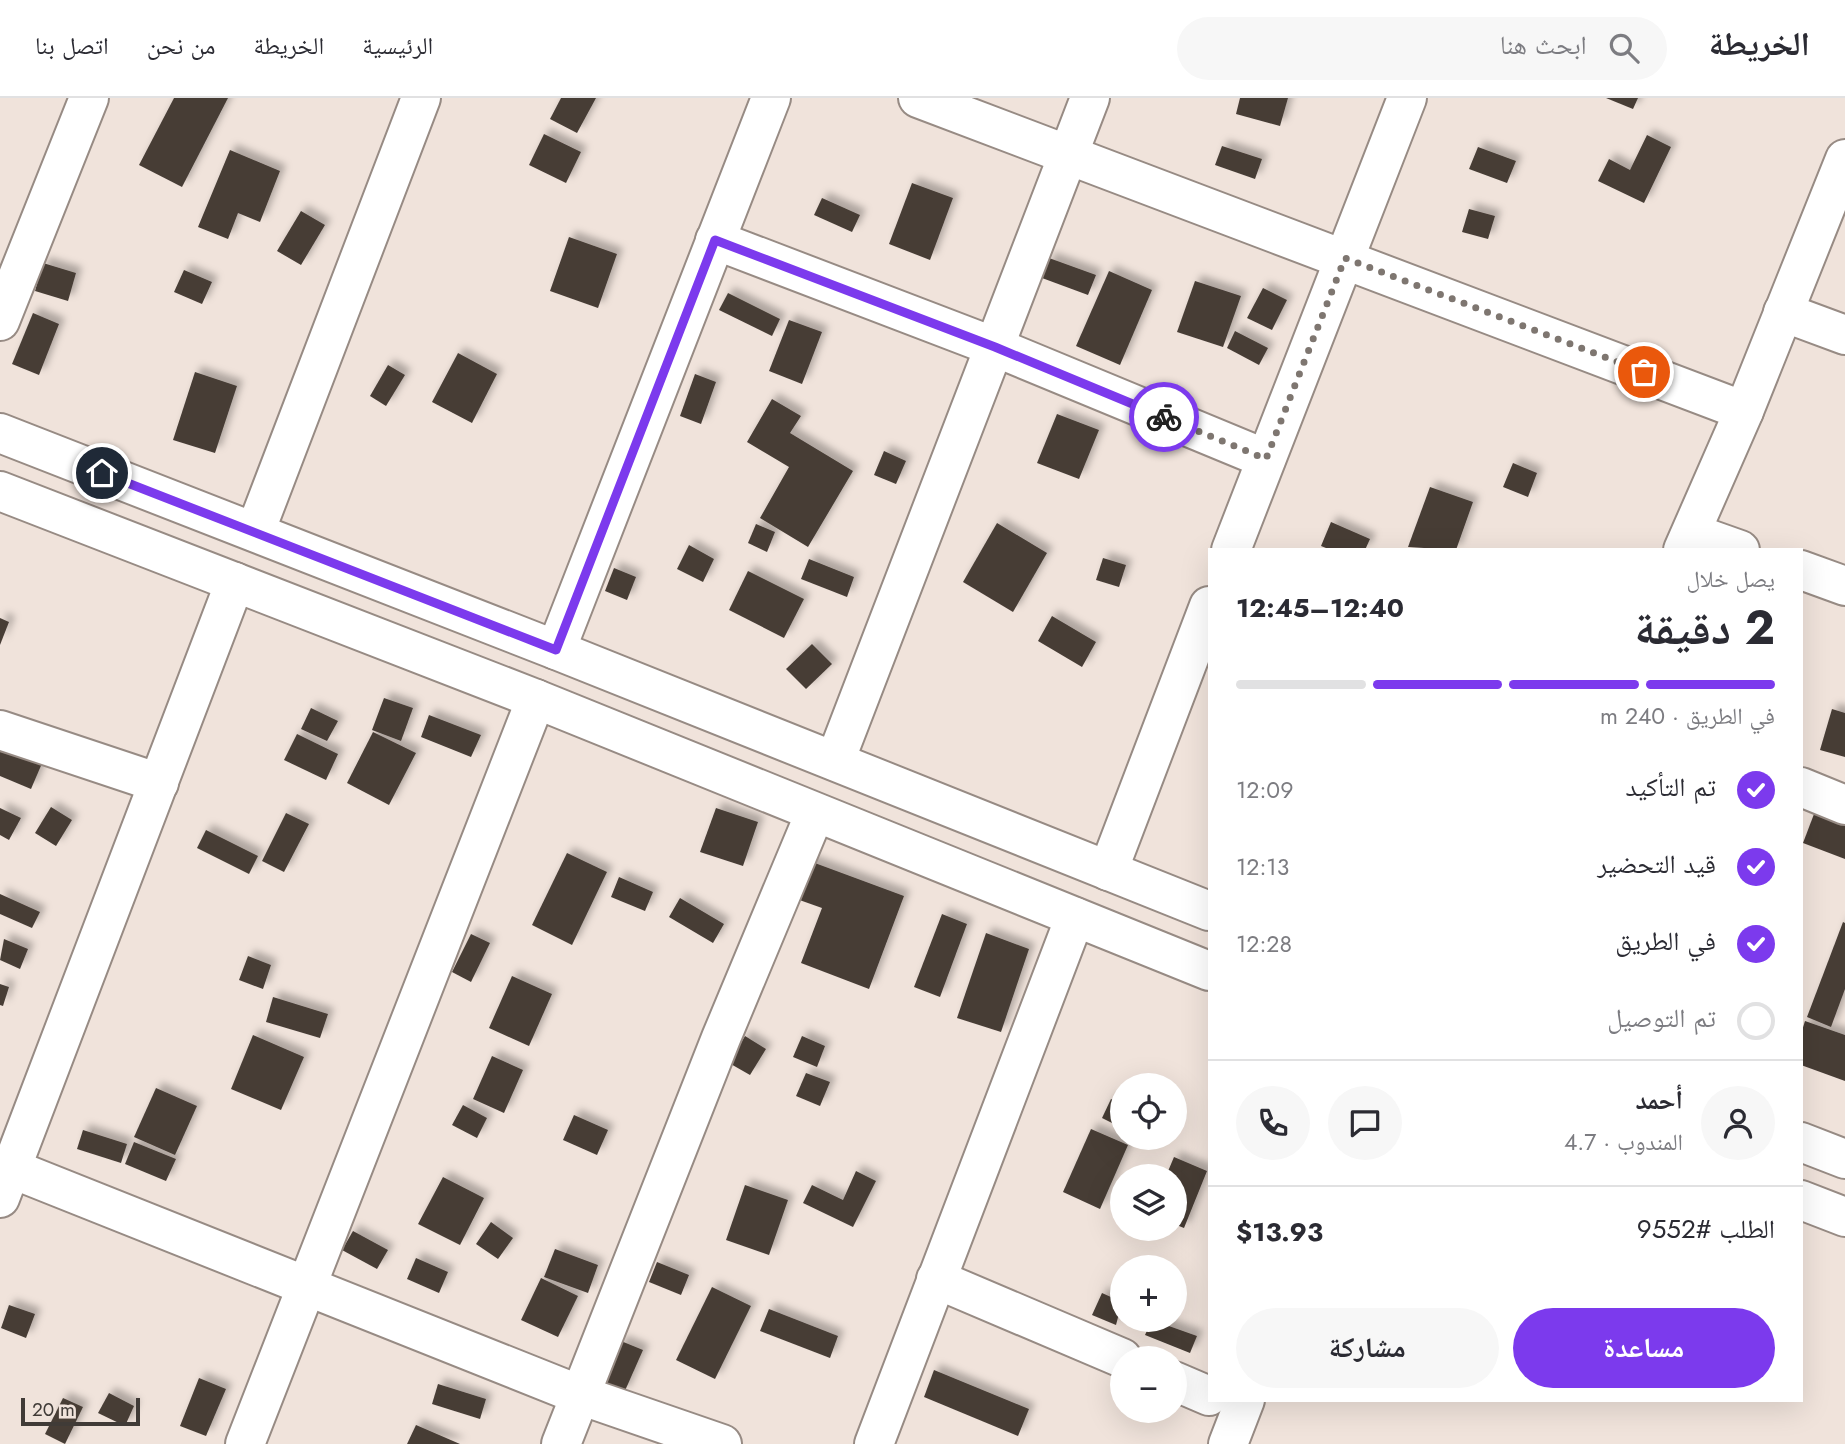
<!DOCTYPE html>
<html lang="ar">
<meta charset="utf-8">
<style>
:root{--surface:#fff;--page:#f7f7f7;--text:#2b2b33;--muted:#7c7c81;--line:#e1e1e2;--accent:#7c3aed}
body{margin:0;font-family:Jost,"Noto Naskh Arabic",sans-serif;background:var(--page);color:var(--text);direction:rtl;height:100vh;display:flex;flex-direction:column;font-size:26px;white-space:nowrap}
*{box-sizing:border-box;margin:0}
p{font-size:23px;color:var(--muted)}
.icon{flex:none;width:38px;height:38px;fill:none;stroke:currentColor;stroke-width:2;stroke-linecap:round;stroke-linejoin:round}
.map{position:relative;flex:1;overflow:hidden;direction:ltr}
.drawer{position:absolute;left:1208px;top:450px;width:595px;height:854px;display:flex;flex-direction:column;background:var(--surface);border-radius:0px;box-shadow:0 7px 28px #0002;direction:rtl}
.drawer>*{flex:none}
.controls{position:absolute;left:1110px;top:975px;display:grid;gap:14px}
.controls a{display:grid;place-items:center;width:77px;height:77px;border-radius:50%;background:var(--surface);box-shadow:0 7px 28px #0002;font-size:35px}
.scale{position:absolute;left:21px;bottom:18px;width:119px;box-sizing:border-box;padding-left:7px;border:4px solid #403b37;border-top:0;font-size:19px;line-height:24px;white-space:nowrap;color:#403b37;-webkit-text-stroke:5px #f0e3db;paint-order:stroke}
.pin{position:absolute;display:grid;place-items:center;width:60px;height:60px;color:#fff;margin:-30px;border:4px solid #fff;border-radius:50%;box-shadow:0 2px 7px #0007}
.courier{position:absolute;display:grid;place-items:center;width:70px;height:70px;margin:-35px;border:5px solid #7c3aed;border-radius:50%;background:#fff;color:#222;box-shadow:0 2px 9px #0007}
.headline em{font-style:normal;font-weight:700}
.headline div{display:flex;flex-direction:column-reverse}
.headline{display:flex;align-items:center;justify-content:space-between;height:119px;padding:0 28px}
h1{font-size:46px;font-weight:700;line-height:52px}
.bar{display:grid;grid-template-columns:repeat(4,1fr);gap:10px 7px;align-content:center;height:84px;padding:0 28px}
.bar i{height:9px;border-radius:5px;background:var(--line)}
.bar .current{background:var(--accent)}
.bar p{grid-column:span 4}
.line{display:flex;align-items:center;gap:18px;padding:0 28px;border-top:2px solid var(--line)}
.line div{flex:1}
.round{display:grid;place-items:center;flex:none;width:74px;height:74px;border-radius:37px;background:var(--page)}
ol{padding:0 28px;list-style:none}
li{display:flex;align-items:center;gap:21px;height:77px}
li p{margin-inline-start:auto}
li .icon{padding:7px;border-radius:50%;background:var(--accent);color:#fff;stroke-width:4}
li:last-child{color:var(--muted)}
li i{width:38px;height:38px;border:4px solid var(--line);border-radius:50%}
.cta{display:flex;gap:14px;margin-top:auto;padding:14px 28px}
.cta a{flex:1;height:80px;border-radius:42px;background:var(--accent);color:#fff;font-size:28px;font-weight:700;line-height:80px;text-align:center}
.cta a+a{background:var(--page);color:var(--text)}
header{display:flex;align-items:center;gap:42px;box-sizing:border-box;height:98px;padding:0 35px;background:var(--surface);border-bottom:2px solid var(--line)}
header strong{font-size:33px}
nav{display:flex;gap:38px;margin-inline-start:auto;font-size:24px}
.search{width:490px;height:63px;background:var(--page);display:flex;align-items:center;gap:18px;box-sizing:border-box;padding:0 24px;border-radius:38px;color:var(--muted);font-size:26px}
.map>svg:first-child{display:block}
.building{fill:#473d36;filter:url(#shadow)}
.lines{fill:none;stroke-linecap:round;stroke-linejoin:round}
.street-casing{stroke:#978b84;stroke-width:42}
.street{stroke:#fff;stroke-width:38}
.done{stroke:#7e7670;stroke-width:7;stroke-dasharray:0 12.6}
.route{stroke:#7c3aed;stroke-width:9}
</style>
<header>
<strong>الخريطة</strong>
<div class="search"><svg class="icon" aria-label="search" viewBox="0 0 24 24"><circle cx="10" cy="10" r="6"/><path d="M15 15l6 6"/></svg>ابحث هنا</div>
<nav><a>الرئيسية</a><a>الخريطة</a><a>من نحن</a><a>اتصل بنا</a></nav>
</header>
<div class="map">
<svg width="1845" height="1346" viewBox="0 0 1845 1346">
<defs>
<filter id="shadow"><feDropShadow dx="6" dy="-6" stdDeviation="3.5" flood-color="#0004"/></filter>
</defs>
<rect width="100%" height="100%" fill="#f0e3db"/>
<g class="building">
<polygon points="174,0 228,0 182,89 139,67"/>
<polygon points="561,0 596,0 577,35 550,21"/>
<polygon points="1240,0 1288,0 1280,28 1236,16"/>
<polygon points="1606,0 1638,0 1633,11"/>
<polygon points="544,36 581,54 566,85 529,67"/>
<polygon points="1647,37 1671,49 1644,105 1598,83 1609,61 1630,72"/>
<polygon points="1222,48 1262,61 1255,81 1215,67"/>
<polygon points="1478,49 1516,63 1507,85 1469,71"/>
<polygon points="230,52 280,73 260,124 238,115 228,141 198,129"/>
<polygon points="912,85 953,100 930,162 889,146"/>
<polygon points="822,100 860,117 852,134 814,117"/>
<polygon points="1469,111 1495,118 1488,141 1462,134"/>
<polygon points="301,113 325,127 301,167 277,153"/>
<polygon points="569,139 617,156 598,210 550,193"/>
<polygon points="1049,160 1096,177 1088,197 1042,180"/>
<polygon points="43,165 76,175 68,203 35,193"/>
<polygon points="184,172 212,184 202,206 174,194"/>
<polygon points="1109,173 1152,192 1120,267 1076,248"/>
<polygon points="1195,183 1241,198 1223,249 1177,234"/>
<polygon points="1263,190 1287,202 1272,232 1247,220"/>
<polygon points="728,195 780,221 772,238 719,212"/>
<polygon points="33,215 59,226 39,277 12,266"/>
<polygon points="789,222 822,234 802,286 769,273"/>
<polygon points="1235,233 1268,250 1259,267 1227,250"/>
<polygon points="458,255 497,276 472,325 432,304"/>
<polygon points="388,267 405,277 386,308 370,298"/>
<polygon points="195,274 237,288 215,355 173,342"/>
<polygon points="695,276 716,284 701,326 680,318"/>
<polygon points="772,301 801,318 790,335 853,373 808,449 760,420 789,369 747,344"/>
<polygon points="1057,316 1099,332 1079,381 1037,365"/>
<polygon points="884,353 906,363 896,386 874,377"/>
<polygon points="1513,365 1537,375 1528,399 1503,389"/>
<polygon points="1430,389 1473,404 1456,452 1408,449"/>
<polygon points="1331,424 1370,441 1365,452 1331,452 1321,448"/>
<polygon points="997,425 1047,455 1013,514 963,484"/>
<polygon points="756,426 775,434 767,454 748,445"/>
<polygon points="689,447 714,461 703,484 677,471"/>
<polygon points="1103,460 1126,467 1119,489 1096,482"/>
<polygon points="809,461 854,479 847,499 801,481"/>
<polygon points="614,470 636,479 627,502 605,493"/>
<polygon points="748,473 804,501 784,540 729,512"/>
<polygon points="1052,518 1096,544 1082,569 1038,543"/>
<polygon points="0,520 9,524 0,547"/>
<polygon points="812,546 832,566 806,591 786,571"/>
<polygon points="384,600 413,610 401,643 372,632"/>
<polygon points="311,610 338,623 327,643 301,631"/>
<polygon points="1832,611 1845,615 1845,659 1820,652"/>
<polygon points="429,617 481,637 471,659 421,639"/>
<polygon points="373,634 416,655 389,707 347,685"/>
<polygon points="297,636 338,656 326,682 284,662"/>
<polygon points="0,645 43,663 31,691 0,678"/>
<polygon points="51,709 72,722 56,748 35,735"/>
<polygon points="0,710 21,720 9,742 0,737"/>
<polygon points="716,710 758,724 743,768 700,754"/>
<polygon points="286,715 309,726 284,774 262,763"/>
<polygon points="1814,716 1845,728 1845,761 1803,745"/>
<polygon points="206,732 258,758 249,776 197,750"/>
<polygon points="567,755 607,774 572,847 532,827"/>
<polygon points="804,761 904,798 869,891 801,865 822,810 791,799"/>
<polygon points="619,779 653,794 645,813 611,799"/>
<polygon points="0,796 40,814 32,830 0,816"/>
<polygon points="680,800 724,826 713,845 669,819"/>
<polygon points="942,816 967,826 940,899 914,889"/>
<polygon points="1843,824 1845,825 1845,891 1831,929 1807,919"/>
<polygon points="986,835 1029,851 1001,934 957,920"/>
<polygon points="471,836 490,845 471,884 452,874"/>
<polygon points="4,841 28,851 20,871 0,862"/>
<polygon points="248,858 271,867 263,891 239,882"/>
<polygon points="512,878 552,896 529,948 489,930"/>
<polygon points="0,886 9,889 3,908 0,907"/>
<polygon points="273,899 328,916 320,940 266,924"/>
<polygon points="1805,923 1845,937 1845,983 1801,967 1801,936"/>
<polygon points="253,937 304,959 281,1012 231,991"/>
<polygon points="745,938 766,951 750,977 729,965"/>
<polygon points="802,938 825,948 817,969 793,959"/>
<polygon points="492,958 523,972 504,1015 473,1001"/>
<polygon points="806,975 830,984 820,1008 796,998"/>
<polygon points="156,990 197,1008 175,1057 134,1039"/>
<polygon points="1111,1001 1122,1006 1122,1030 1102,1020"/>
<polygon points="463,1007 487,1020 477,1040 452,1027"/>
<polygon points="574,1017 608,1032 597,1057 563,1042"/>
<polygon points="1091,1031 1128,1047 1100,1111 1063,1094"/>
<polygon points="83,1032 127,1046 121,1065 77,1051"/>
<polygon points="134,1044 176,1061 166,1083 125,1066"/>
<polygon points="1174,1059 1207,1073 1184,1130 1174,1126 1174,1078 1166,1078"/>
<polygon points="856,1073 876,1083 853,1129 803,1105 812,1087 843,1102"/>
<polygon points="443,1079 484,1100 460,1147 418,1126"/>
<polygon points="745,1087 788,1102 769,1157 726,1142"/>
<polygon points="491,1124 513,1140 498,1161 476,1146"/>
<polygon points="353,1133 388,1152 377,1171 342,1152"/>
<polygon points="555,1151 598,1167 588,1195 544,1179"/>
<polygon points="416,1160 448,1174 439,1195 407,1181"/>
<polygon points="657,1164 689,1177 681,1197 649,1184"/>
<polygon points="541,1180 578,1198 558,1239 521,1222"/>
<polygon points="712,1189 751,1208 715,1281 676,1262"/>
<polygon points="1102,1195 1122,1204 1116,1227 1092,1217"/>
<polygon points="9,1207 35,1216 26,1240 1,1230"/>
<polygon points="769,1211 838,1238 830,1260 760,1233"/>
<polygon points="1152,1222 1197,1238 1190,1255 1145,1237"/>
<polygon points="621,1243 643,1252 624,1295 602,1285"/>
<polygon points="934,1272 1029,1311 1018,1338 924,1299"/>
<polygon points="199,1280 226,1291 206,1338 180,1328"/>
<polygon points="438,1286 486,1301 480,1321 432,1306"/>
<polygon points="109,1295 134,1308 125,1328 98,1315"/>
<polygon points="63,1300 83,1309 65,1346 45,1336"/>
<polygon points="416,1327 460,1346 407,1346"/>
</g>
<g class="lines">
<defs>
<g id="street">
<polyline points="918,0 1744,313"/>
<polyline points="715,142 995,249 1266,361"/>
<polyline points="1783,214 1845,237"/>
<polyline points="0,223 89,0"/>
<polyline points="0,335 556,552 1209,813"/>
<polyline points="0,393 536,601 1209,873"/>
<polyline points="255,434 421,0"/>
<polyline points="1692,435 1740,452"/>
<polyline points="1231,452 1407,0"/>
<polyline points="1683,452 1744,313 1845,61"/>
<polyline points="1801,472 1845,488"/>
<polyline points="556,552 771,0"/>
<polyline points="0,632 159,685"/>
<polyline points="835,663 1090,0"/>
<polyline points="1801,689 1845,707"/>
<polyline points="1108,773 1209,508"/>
<polyline points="1801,1044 1845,1061"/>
<polyline points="0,1066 580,1297 722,1346"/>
<polyline points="0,1100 235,484"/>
<polyline points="1801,1102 1845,1119"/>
<polyline points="936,1181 1122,1260"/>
<polyline points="1174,1283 1209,1298"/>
<polyline points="245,1346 536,601"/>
<polyline points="561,1346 721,940 815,715"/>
<polyline points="874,1346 1075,819"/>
<polyline points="1228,1346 1245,1302"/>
</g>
</defs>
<use href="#street" class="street-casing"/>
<use href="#street" class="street"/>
</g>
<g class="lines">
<polyline class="done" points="1164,319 1266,361 1345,160 1644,274"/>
<polyline class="route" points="102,375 556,552 715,142 995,249 1164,319"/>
</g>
</svg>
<div class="controls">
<a><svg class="icon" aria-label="locate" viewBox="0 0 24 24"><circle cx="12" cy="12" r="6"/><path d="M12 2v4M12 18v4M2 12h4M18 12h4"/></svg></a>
<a><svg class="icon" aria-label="layers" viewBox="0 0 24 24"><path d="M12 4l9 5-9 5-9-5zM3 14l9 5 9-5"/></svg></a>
<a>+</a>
<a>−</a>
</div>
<div class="scale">20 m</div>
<div class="pin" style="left:1644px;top:274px;background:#ea580c"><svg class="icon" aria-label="bag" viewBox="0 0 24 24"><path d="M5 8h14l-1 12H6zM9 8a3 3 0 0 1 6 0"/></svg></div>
<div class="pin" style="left:102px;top:375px;background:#1f2937"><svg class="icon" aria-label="home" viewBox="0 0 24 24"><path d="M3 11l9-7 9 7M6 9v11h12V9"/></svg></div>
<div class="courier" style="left:1164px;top:319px"><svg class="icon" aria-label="bike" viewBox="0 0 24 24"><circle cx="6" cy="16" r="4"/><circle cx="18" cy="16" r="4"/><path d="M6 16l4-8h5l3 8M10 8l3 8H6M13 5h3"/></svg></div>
<section class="drawer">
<div class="headline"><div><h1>2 دقيقة</h1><p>يصل خلال</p></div><em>12:40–12:45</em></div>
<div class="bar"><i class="current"></i><i class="current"></i><i class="current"></i><i></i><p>في الطريق · 240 m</p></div>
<ol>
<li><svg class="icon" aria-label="check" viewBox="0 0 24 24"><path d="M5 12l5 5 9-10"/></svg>تم التأكيد<p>12:09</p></li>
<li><svg class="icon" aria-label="check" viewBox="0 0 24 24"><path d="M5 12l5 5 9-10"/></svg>قيد التحضير<p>12:13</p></li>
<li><svg class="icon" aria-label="check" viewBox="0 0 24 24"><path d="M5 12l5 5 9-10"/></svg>في الطريق<p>12:28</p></li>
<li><i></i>تم التوصيل</li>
</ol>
<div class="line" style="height:126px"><a class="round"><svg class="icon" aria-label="person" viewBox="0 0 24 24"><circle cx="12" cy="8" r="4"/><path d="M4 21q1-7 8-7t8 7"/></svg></a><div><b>أحمد</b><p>المندوب · 4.7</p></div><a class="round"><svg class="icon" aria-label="chat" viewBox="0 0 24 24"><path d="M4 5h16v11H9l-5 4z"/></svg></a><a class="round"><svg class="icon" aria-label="phone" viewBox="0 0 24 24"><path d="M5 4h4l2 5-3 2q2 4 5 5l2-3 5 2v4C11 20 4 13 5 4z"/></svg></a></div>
<div class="line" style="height:91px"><div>الطلب #9552</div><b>$13.93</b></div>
<div class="cta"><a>مساعدة</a><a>مشاركة</a></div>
</section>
</div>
